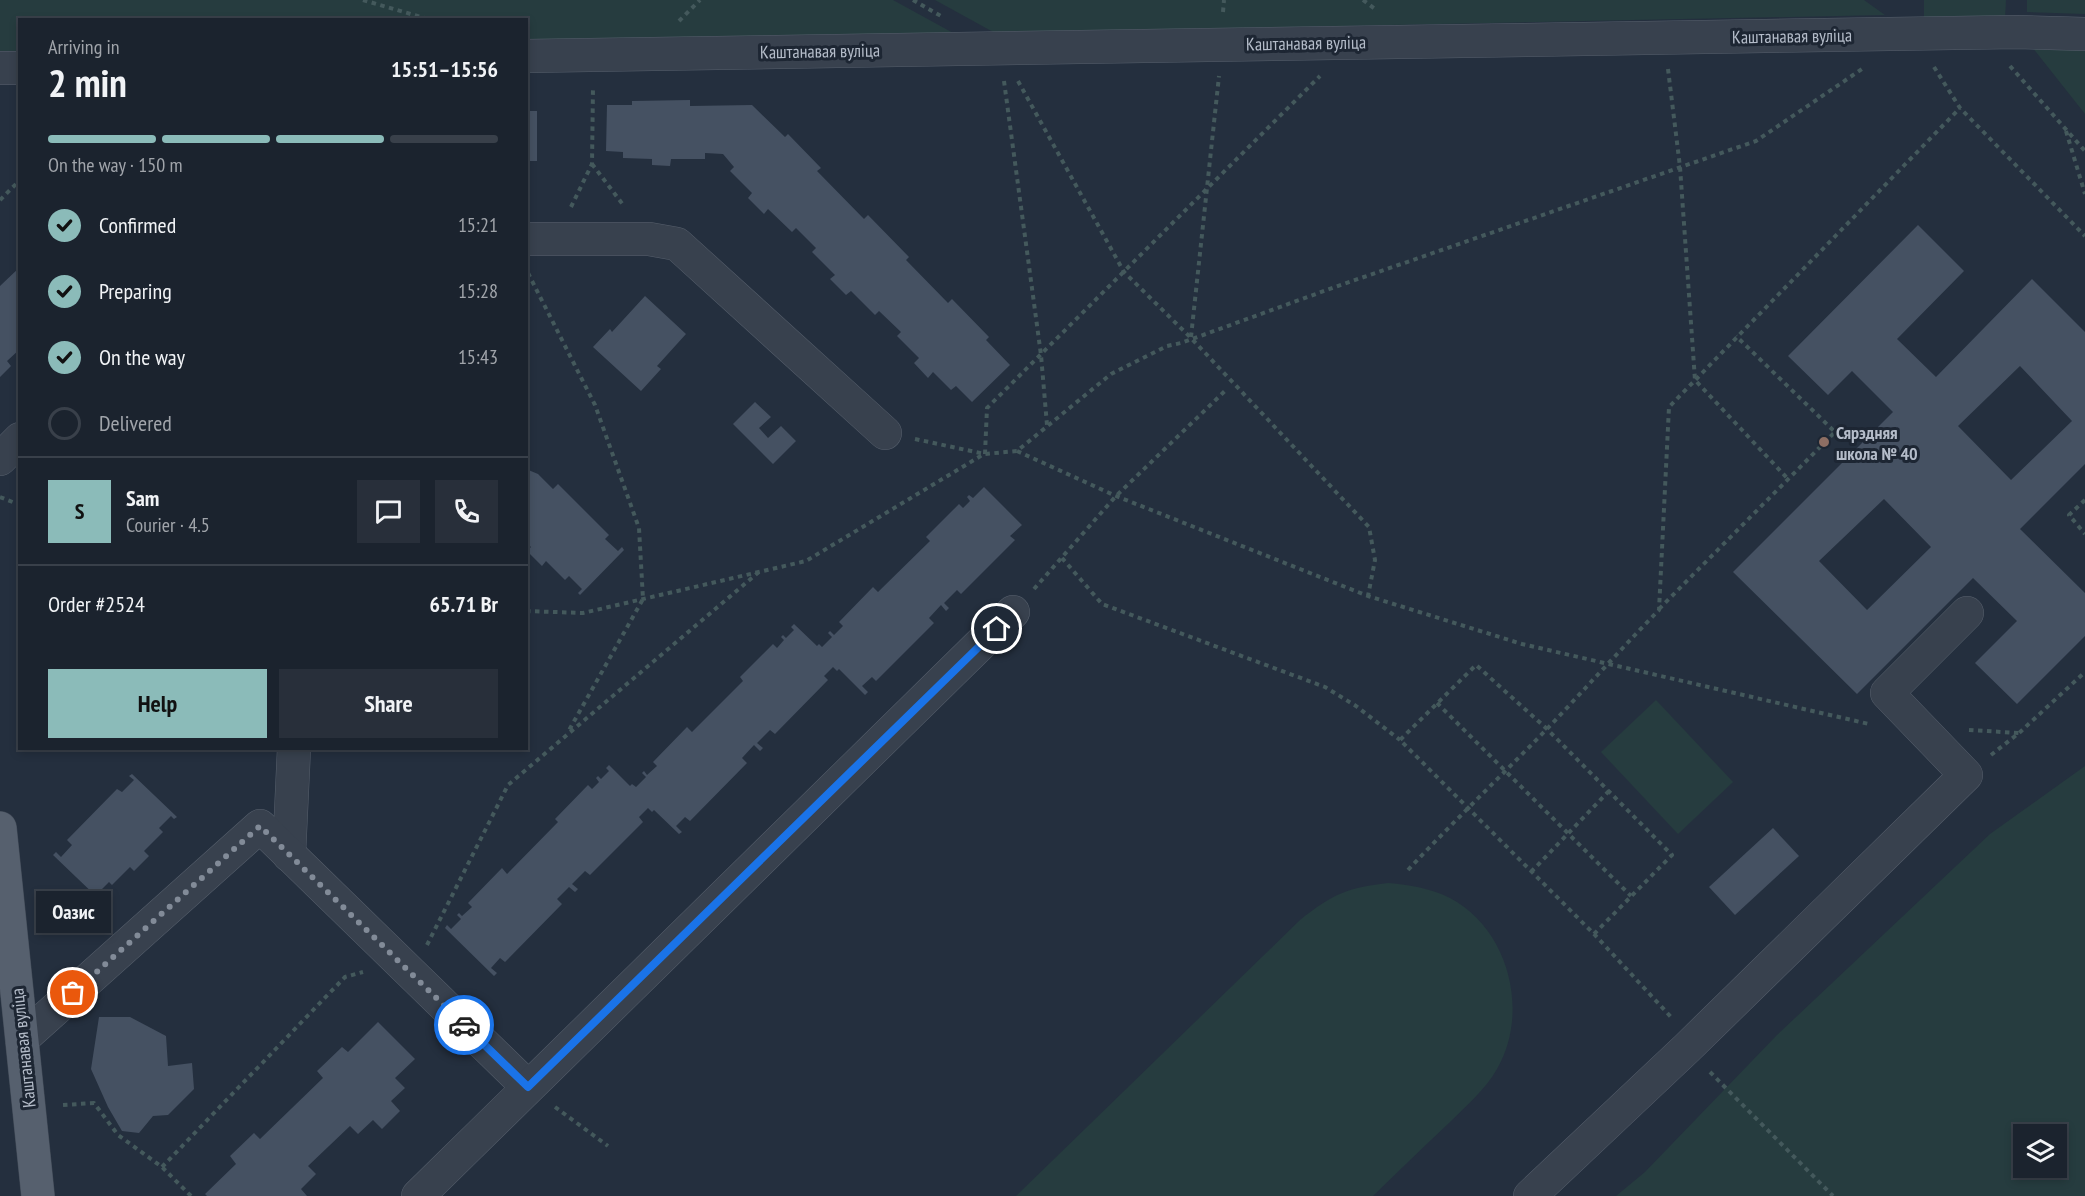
<!DOCTYPE html>
<meta charset="utf-8">
<style>
:root{--surface:#1b232e;--page:#282f3a;--text:#f1f3f6;--muted:#a0a4aa;--line:#39404a;--accent:#8bbbb9}
body{margin:0;font-family:"PT Sans Narrow",sans-serif;background:var(--page);color:var(--text);height:100vh;display:flex;flex-direction:column;font-size:22px;white-space:nowrap}
*{box-sizing:border-box;margin:0}
p{font-size:20px;color:var(--muted)}
.icon{flex:none;width:33px;height:33px;fill:none;stroke:currentColor;stroke-width:2;stroke-linecap:round;stroke-linejoin:round}
.map{position:relative;flex:1;overflow:hidden}
.sheet{position:absolute;left:18px;top:18px;width:510px;height:732px;display:flex;flex-direction:column;background:var(--surface);border-radius:0px;box-shadow:0 3px 9px #0003,0 0 0 2px var(--line)}
.sheet>*{flex:none}
.controls{position:absolute;left:2013px;top:1124px;display:grid;gap:12px}
.controls a{display:grid;place-items:center;width:54px;height:54px;border-radius:0px;background:var(--surface);box-shadow:0 3px 9px #0003,0 0 0 2px var(--line);font-size:30px}
.pin{position:absolute;display:grid;place-items:center;width:51px;height:51px;color:#fff;margin:-26px;border:3px solid #fff;border-radius:50%;box-shadow:0 2px 6px #0007}
.courier{position:absolute;display:grid;place-items:center;width:60px;height:60px;margin:-30px;border:4px solid #1a73e8;border-radius:50%;background:#fff;color:#222;box-shadow:0 2px 8px #0007}
.bubble{position:absolute;height:42px;border-radius:0px;background:var(--surface);box-shadow:0 3px 9px #0003,0 0 0 2px var(--line);font-size:20px;font-weight:700;line-height:42px;text-align:center}
.head em{font-style:normal;font-weight:700}
.head div{display:flex;flex-direction:column-reverse}
.head{display:flex;align-items:center;justify-content:space-between;height:102px;padding:0 30px}
h1{font-size:39px;font-weight:700;line-height:45px}
.bar{display:grid;grid-template-columns:repeat(4,1fr);gap:9px 6px;align-content:center;height:72px;padding:0 30px}
.bar i{height:8px;border-radius:4px;background:var(--line)}
.bar .on{background:var(--accent)}
.bar p{grid-column:span 4}
.line{display:flex;align-items:center;gap:15px;padding:0 30px;border-top:2px solid var(--line)}
.line div{flex:1}
.round{display:grid;place-items:center;flex:none;width:63px;height:63px;border-radius:0px;background:var(--page)}
ol{padding:0 30px;list-style:none}
li{display:flex;align-items:center;gap:18px;height:66px}
li p{margin-inline-start:auto}
li .icon{padding:6px;border-radius:50%;background:var(--accent);color:#111;stroke-width:4}
li:last-child{color:var(--muted)}
li i{width:33px;height:33px;border:3px solid var(--line);border-radius:50%}
.primary-button{display:flex;gap:12px;margin-top:auto;padding:12px 30px}
.primary-button a{flex:1;height:69px;border-radius:0px;background:var(--accent);color:#111;font-size:24px;font-weight:700;line-height:69px;text-align:center}
.primary-button a+a{background:var(--page);color:var(--text)}
.map>svg:first-child{display:block}
.green{fill:#263c3f;fill-rule:evenodd}
.building{fill:#455162;fill-rule:evenodd}
.lines{fill:none;stroke-linecap:round;stroke-linejoin:round}
.minor-casing{stroke:#565f6c;stroke-width:34}
.major-casing{stroke:#414a57;stroke-width:34}
.path{stroke:#44595c;stroke-width:4;stroke-dasharray:4.5 4.5;stroke-linecap:butt}
.minor{stroke:#38414e;stroke-width:33}
.major{stroke:#56606e;stroke-width:33}
.done{stroke:#828b98;stroke-width:6;stroke-dasharray:0 10.8}
.route{stroke:#1a73e8;stroke-width:8}
.education-dot{fill:#8d6e63;stroke:#1d2633;stroke-width:2}
.labels{text-anchor:middle;dominant-baseline:central;stroke-width:6;stroke-linejoin:round;paint-order:stroke}
.street-label{font-size:18px;fill:#b4bcc9;stroke:#1d2633}
.poi-label{font-size:18px;font-weight:bold;fill:#b4bcc9;stroke:#1d2633;text-anchor:start}
</style>
<div class="map">
<svg width="2085" height="1196" viewBox="0 0 2085 1196">
<rect width="100%" height="100%" fill="#242f3e"/>
<g class="green">
<polygon points="0,0 893,0 955,34 527,46 526,20 20,20 19,69 0,72"/>
<polygon points="935,0 1864,0 1885,15 995,33"/>
<polygon points="1924,0 2006,0 2005,19 1924,18"/>
<polygon points="2027,0 2085,0 2085,14 2027,12"/>
<polygon points="2028,42 2085,44 2085,114"/>
<polygon points="1656,700 1733,782 1678,834 1601,752"/>
<path d="M2085,766V1196H1616L1645,1172L1777,1035L1990,834ZM2024,1134H2056V1167H2024Z"/>
<path d="M1388,883C1410,885 1430,888 1450,898C1509,929 1530,1012 1497,1069C1485,1090 1466,1106 1449,1123C1423,1147 1398,1172 1373,1196H1016L1300,920C1333,894 1346,888 1388,883Z"/>
</g>
<g class="building">
<polygon points="690,100 690,106 752,105 785,137 788,134 821,168 817,171 864,219 868,215 909,257 906,260 948,303 952,299 989,337 986,340 1010,365 972,402 956,386 951,390 933,372 928,378 914,363 919,358 897,336 901,332 879,311 875,315 851,291 846,295 830,279 835,275 812,252 816,248 796,228 792,232 768,209 764,214 748,198 752,193 730,171 734,167 723,154 705,153 705,159 671,159 670,166 652,165 652,159 623,158 623,152 606,151 607,105 632,105 632,101"/>
<rect x="526" y="111" width="11" height="50"/>
<path d="M1918,225L1964,271L1897,339L1936,377L2032,279L2085,332V464L2020,529L2085,593V636L2017,704L1975,663L2017,621L1973,578L1857,694L1733,572L1893,412L1852,371L1828,395L1788,356ZM2020,366L2072,421L2011,480L1958,426ZM1884,499L1931,547L1867,610L1819,561Z"/>
<polygon points="20,267 20,349 7,361 11,366 0,377 0,286"/>
<polygon points="645,296 686,334 657,366 661,369 641,391 593,347 610,329 612,332"/>
<polygon points="755,402 771,417 759,428 768,438 781,426 796,441 773,464 733,424"/>
<polygon points="526,469 538,474 553,489 558,484 609,535 605,539 618,551 622,547 624,550 580,595 578,593 582,589 569,576 565,580 546,561 542,566 527,551 531,547 526,542"/>
<polygon points="984,487 1022,525 1010,536 1015,540 961,594 957,590 944,603 949,608 946,611 941,605 929,618 934,623 876,681 872,677 862,686 868,692 865,695 839,669 837,671 833,667 824,676 828,680 775,734 770,730 757,743 763,748 760,751 754,745 742,758 747,763 690,821 685,817 676,826 682,832 679,834 654,810 652,812 648,808 639,817 643,822 590,875 585,871 572,884 578,889 575,892 569,887 557,899 562,904 505,962 500,958 491,968 497,973 494,976 445,928 447,925 451,929 461,919 457,915 459,913 462,916 472,907 468,903 502,868 507,874 558,822 555,819 588,785 592,789 599,782 596,778 598,776 601,779 609,771 606,768 609,765 630,786 632,784 636,787 646,777 642,773 644,771 647,775 657,766 653,762 687,727 692,732 743,681 740,677 773,644 777,648 784,640 781,637 783,635 786,638 794,630 791,627 794,624 817,646 819,644 822,647 832,637 828,633 830,631 834,635 843,626 839,622 873,587 878,592 930,541 926,537 959,504 963,508 970,501 967,497 969,495 973,498"/>
<polygon points="132,774 177,817 174,819 171,816 159,828 163,832 144,851 149,856 134,871 130,867 112,885 109,882 97,894 101,897 99,899 53,855 56,852 61,857 72,845 67,840 117,789 122,792 134,780 129,776"/>
<polygon points="1773,828 1799,856 1735,915 1709,887"/>
<polygon points="99,1017 130,1017 166,1036 168,1066 192,1063 194,1089 168,1115 153,1116 139,1133 122,1131 108,1107 91,1069"/>
<polygon points="378,1022 415,1059 395,1078 405,1088 391,1101 400,1111 382,1129 373,1120 358,1134 350,1126 308,1166 316,1174 301,1189 307,1196 207,1196 205,1194 236,1164 230,1156 254,1133 260,1139 323,1078 317,1071 342,1047 348,1052"/>
</g>
<g class="lines">
<defs>
<g id="minor">
<polyline points="526,56 2017,32 2085,34"/>
<polyline points="0,68 20,68"/>
<polyline points="526,239 649,239 677,244 885,433"/>
<polyline points="0,459 20,439"/>
<polyline points="289,855 294,748"/>
<polyline points="22,1039 260,826 528,1087"/>
<polyline points="418,1196 1013,612"/>
<polyline points="1530,1196 1687,1048 1966,775 1887,693 1967,613"/>
</g>
<polyline id="major" points="0,828 38,1196"/>
</defs>
<use href="#minor" class="minor-casing"/>
<use href="#major" class="major-casing"/>
<g class="path">
<polyline points="363,0 431,20"/>
<polyline points="913,0 941,16"/>
<polyline points="1363,0 1375,9"/>
<polyline points="1223,12 1224,0"/>
<polyline points="679,21 700,0"/>
<polyline points="2010,66 2085,151"/>
<polyline points="1934,67 1960,108 2085,236"/>
<polyline points="1668,69 1680,167 1695,380 1788,479"/>
<polyline points="1004,81 1041,355 1047,425"/>
<polyline points="1018,81 1124,272 1191,338 1369,527 1375,560 1368,596"/>
<polyline points="2066,131 2085,194"/>
<polyline points="592,164 624,206"/>
<polyline points="0,200 20,180"/>
<polyline points="571,207 592,164 593,87"/>
<polyline points="528,273 595,405 639,528 643,599 568,732"/>
<polyline points="1191,337 1219,76"/>
<polyline points="915,439 985,454 1017,451 1111,374 1167,346 1181,343 1335,287 1756,141 1862,69"/>
<polyline points="1017,451 1116,496 1368,596 1522,644 1869,724"/>
<polyline points="985,454 987,408 1320,76"/>
<polyline points="0,497 20,505"/>
<polyline points="2085,500 2069,515 2085,534"/>
<polyline points="1062,558 1102,604 1325,687 1356,706 1400,740"/>
<polyline points="1034,589 1116,496 1226,390"/>
<polyline points="1659,609 1835,432 1736,336"/>
<polyline points="526,611 583,613 806,561 984,454"/>
<polyline points="1437,703 1631,896"/>
<polyline points="1969,730 2019,733"/>
<polyline points="1991,755 2019,733 2085,672"/>
<path d="M1408,870C1453,822 1500,777 1546,730C1584,690 1621,649 1659,610L1669,407L1960,108"/>
<polyline points="1531,872 1609,791"/>
<polyline points="1594,934 1672,855 1547,729 1476,665 1400,740 1594,934 1671,1017"/>
<polyline points="427,945 508,785 760,571"/>
<polyline points="1710,1072 1833,1196"/>
<polyline points="63,1105 94,1103 118,1135 162,1167 191,1196"/>
<polyline points="555,1107 608,1146"/>
<polyline points="162,1167 345,977 363,972"/>
</g>
<use href="#minor" class="minor"/>
<use href="#major" class="major"/>
</g>
<g class="lines">
<polyline class="done" points="73,993 260,826 464,1025"/>
<polyline class="route" points="464,1025 528,1087 997,629"/>
</g>
<circle class="education-dot" cx="1824" cy="442" r="6"/>
<g class="labels">
<g class="street-label">
<text transform="translate(1792 36) rotate(-1)">Каштанавая вуліца</text>
<text transform="translate(1306 43) rotate(-1)">Каштанавая вуліца</text>
<text transform="translate(820 51) rotate(-1)">Каштанавая вуліца</text>
<text transform="translate(23 1048) rotate(-96)">Каштанавая вуліца</text>
</g>
<g class="poi-label">
<text x="1836" y="432">Сярэдняя<tspan x="1836" dy="21">школа № 40</tspan></text>
</g>
</g>
</svg>
<div class="controls">
<a><svg class="icon" aria-label="layers" viewBox="0 0 24 24"><path d="M12 4l9 5-9 5-9-5zM3 14l9 5 9-5"/></svg></a>
</div>
<div class="pin" style="left:73px;top:993px;background:#ea580c"><svg class="icon" aria-label="bag" viewBox="0 0 24 24"><path d="M5 8h14l-1 12H6zM9 8a3 3 0 0 1 6 0"/></svg></div>
<div class="pin" style="left:997px;top:629px;background:#1f2937"><svg class="icon" aria-label="home" viewBox="0 0 24 24"><path d="M3 11l9-7 9 7M6 9v11h12V9"/></svg></div>
<div class="courier" style="left:464px;top:1025px"><svg class="icon" aria-label="car" viewBox="0 0 24 24"><path d="M5 17H2v-5l4-1 3-4h7l3 4 3 1v5h-3M9 17h6M6 11h13"/><circle cx="7" cy="17" r="2"/><circle cx="17" cy="17" r="2"/></svg></div>
<div class="bubble" style="left:36px;top:891px;width:75px">Оазис</div>
<section class="sheet">
<div class="head"><div><h1>2 min</h1><p>Arriving in</p></div><em>15:51–15:56</em></div>
<div class="bar"><i class="on"></i><i class="on"></i><i class="on"></i><i></i><p>On the way · 150 m</p></div>
<ol>
<li><svg class="icon" aria-label="check" viewBox="0 0 24 24"><path d="M5 12l5 5 9-10"/></svg>Confirmed<p>15:21</p></li>
<li><svg class="icon" aria-label="check" viewBox="0 0 24 24"><path d="M5 12l5 5 9-10"/></svg>Preparing<p>15:28</p></li>
<li><svg class="icon" aria-label="check" viewBox="0 0 24 24"><path d="M5 12l5 5 9-10"/></svg>On the way<p>15:43</p></li>
<li><i></i>Delivered</li>
</ol>
<div class="line" style="height:108px"><b class="round" style="background:var(--accent);color:#111">S</b><div><b>Sam</b><p>Courier · 4.5</p></div><a class="round"><svg class="icon" aria-label="chat" viewBox="0 0 24 24"><path d="M4 5h16v11H9l-5 4z"/></svg></a><a class="round"><svg class="icon" aria-label="phone" viewBox="0 0 24 24"><path d="M5 4h4l2 5-3 2q2 4 5 5l2-3 5 2v4C11 20 4 13 5 4z"/></svg></a></div>
<div class="line" style="height:78px"><div>Order #2524</div><b>65.71 Br</b></div>
<div class="primary-button"><a>Help</a><a>Share</a></div>
</section>
</div>
